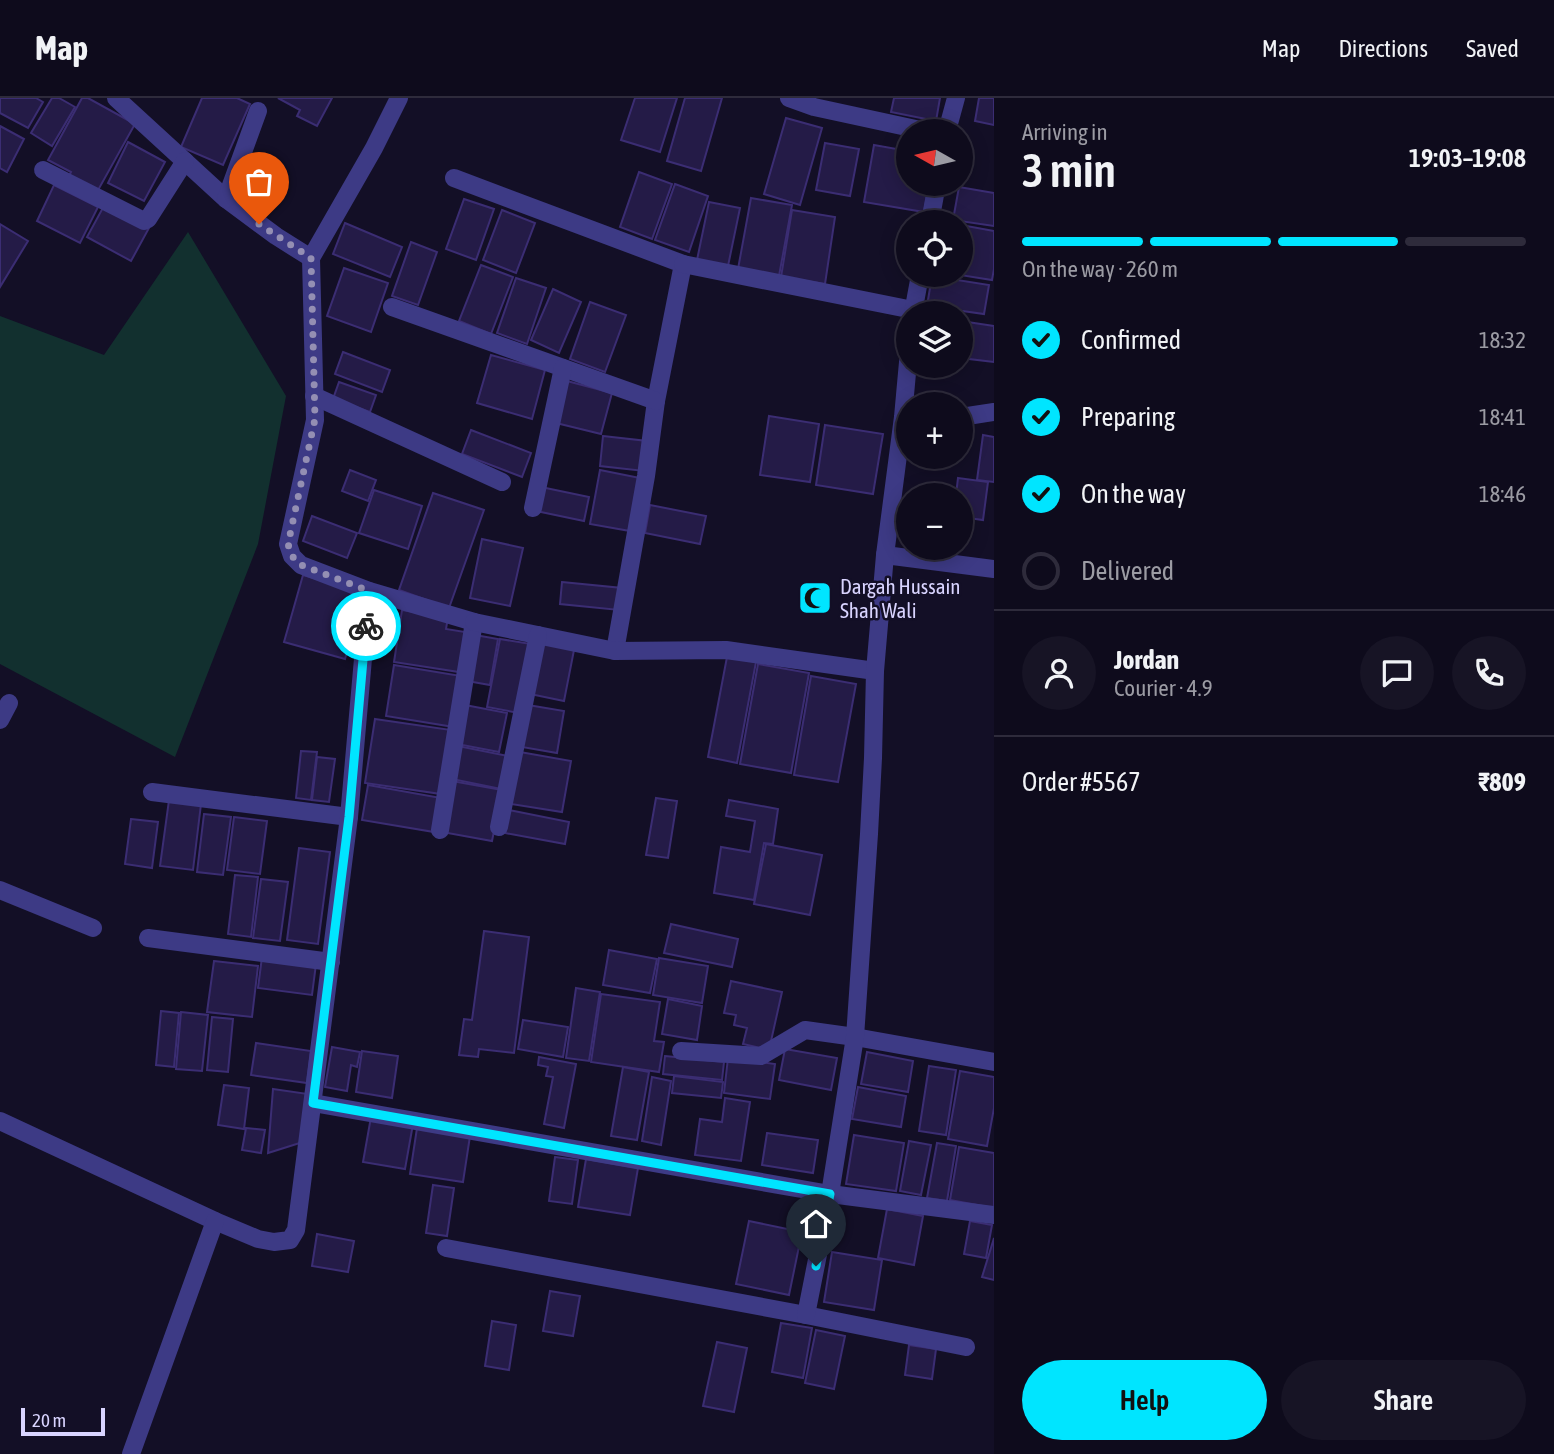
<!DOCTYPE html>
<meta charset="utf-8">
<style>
:root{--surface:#0e0b1c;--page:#171425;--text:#f1f3f6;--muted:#9b9ba3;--line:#2e2b3b;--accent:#00e5ff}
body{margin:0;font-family:"Asap Condensed",sans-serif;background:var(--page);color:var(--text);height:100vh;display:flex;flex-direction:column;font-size:26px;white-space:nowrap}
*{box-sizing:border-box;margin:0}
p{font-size:23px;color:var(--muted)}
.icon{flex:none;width:38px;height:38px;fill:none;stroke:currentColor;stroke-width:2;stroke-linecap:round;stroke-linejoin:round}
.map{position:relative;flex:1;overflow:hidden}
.drawer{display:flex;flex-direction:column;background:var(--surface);width:560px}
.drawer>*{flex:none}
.needle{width:46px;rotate:278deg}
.controls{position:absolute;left:896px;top:21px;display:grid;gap:14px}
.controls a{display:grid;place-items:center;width:77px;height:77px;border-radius:50%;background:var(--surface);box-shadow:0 4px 18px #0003,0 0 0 2px var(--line);font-size:35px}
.scale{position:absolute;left:21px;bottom:18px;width:84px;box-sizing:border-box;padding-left:7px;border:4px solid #d9d4ff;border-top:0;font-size:19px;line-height:24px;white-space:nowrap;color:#d9d4ff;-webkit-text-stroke:5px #130f26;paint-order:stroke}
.pin{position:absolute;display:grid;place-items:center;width:60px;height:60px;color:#fff;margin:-72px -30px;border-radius:50% 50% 50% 0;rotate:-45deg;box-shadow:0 0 7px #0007}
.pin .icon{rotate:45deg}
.courier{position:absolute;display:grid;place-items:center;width:70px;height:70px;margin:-35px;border:5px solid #00e5ff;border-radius:50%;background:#fff;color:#222;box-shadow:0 2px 9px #0007}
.overview em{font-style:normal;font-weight:600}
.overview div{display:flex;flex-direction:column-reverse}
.overview{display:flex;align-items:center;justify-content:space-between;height:119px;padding:0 28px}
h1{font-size:46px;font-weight:600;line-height:52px}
.bar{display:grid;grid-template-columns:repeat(4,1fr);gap:10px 7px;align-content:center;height:84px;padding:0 28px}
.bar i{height:9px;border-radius:5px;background:var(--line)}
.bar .current{background:var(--accent)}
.bar p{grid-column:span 4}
.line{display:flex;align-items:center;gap:18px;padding:0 28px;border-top:2px solid var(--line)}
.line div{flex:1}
.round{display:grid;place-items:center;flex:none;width:74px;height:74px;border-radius:37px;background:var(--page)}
ol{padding:0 28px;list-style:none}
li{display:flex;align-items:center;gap:21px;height:77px}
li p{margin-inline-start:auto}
li .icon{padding:7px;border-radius:50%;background:var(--accent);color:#111;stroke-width:4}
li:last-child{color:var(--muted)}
li i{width:38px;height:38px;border:4px solid var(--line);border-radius:50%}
.cta{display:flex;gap:14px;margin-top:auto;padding:14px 28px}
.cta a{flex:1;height:80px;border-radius:42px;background:var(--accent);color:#111;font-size:28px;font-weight:600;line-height:80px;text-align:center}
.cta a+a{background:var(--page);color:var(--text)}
header{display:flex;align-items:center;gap:42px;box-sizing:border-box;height:98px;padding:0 35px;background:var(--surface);border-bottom:2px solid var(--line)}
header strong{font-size:33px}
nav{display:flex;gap:38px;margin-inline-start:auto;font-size:24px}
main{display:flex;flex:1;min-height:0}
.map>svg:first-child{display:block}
.green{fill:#12302f}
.building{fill:#241b47;stroke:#3b2d73;stroke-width:2}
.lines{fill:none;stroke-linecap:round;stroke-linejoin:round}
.street{stroke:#3d3a85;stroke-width:18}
.done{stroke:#948fb3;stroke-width:7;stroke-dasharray:0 12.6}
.route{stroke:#00e5ff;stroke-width:9}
.labels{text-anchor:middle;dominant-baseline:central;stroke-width:5;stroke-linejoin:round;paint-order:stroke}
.poi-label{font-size:21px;fill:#d9d4ff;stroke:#130f26;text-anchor:start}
</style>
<header>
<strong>Map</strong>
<nav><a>Map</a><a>Directions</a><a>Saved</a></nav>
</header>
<main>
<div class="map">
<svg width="994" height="1356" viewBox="0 0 994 1356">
<rect width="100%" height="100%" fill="#130f26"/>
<polygon class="green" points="188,134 286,298 258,446 175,659 0,566 0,218 104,257"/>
<g class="building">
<polygon points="0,0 36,0 43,4 28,30 0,15"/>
<polygon points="52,0 59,0 75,9 52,48 31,35"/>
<polygon points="82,0 88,0 135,26 97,94 69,78 71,74 48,62"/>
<polygon points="202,0 237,0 250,6 223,67 181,49"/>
<polygon points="278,0 332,0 317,28 297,18 300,12"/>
<polygon points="635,0 677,0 660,54 621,42"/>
<polygon points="685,0 722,0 701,73 667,63"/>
<polygon points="894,0 940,0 936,23 891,14"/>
<polygon points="979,0 994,0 994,27 975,23"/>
<polygon points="786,20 822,30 800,107 764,96"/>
<polygon points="0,28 24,41 7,74 0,70"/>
<polygon points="128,44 165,64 144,103 108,85"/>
<polygon points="825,45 859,51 850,98 816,92"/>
<polygon points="874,47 908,53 908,86 929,86 924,114 864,104"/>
<polygon points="639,74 672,86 652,141 620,129"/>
<polygon points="675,86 708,98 689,154 655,142"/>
<polygon points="54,87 98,109 80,145 37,123"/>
<polygon points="959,89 994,95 994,128 953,122"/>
<polygon points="751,100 792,107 779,178 738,171"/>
<polygon points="464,101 494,111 476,162 446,151"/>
<polygon points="709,104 740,110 728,168 697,162"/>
<polygon points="105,106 149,130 131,163 87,139"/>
<polygon points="502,112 535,125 516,175 483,162"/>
<polygon points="792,112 835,119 825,186 781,179"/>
<polygon points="345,125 402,149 390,179 333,156"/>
<polygon points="0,126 28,143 0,189"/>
<polygon points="961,127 994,133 994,171 992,182 960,177"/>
<polygon points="411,144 437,154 418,207 392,198"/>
<polygon points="481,167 513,179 491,236 459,223"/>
<polygon points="344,170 388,185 371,234 327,218"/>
<polygon points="932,178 989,187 984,216 927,208"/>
<polygon points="516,180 546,190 527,246 497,235"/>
<polygon points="553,191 581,204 559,255 531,242"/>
<polygon points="590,204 626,217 605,274 570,261"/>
<polygon points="961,223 994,228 994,264 961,260"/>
<polygon points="343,254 390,272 382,294 335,276"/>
<polygon points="491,257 545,272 532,321 477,305"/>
<polygon points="567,283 612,295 601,336 556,325"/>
<polygon points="339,284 376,297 370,314 333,301"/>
<polygon points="769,318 819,326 810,384 760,377"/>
<polygon points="825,327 883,336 873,396 816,387"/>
<polygon points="471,332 531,355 522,379 462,356"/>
<polygon points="983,337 994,339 994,384 977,382"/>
<polygon points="603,338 647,343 644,373 600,368"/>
<polygon points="350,372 376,382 368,403 342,393"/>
<polygon points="600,372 640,380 630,433 590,426"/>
<polygon points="958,380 988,384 983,422 961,419 961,397 956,397"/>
<polygon points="541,389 589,399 584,423 536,413"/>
<polygon points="374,392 422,408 408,451 359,435"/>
<polygon points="433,395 484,412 449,510 399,492"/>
<polygon points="650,407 706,418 700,446 645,435"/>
<polygon points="312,418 357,435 347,460 303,443"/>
<polygon points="482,441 523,450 510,508 470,500"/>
<polygon points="303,477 364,494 345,561 284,544"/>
<polygon points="562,484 622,490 619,512 560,506"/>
<polygon points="402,512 448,519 446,531 465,534 459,574 394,564"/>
<polygon points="475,537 498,541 490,587 467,583"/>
<polygon points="500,541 531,546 519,615 487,609"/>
<polygon points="541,545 574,552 564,603 530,596"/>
<polygon points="727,559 756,564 737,665 708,659"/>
<polygon points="758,566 809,575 791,675 740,666"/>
<polygon points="394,567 461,578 454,629 386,618"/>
<polygon points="811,578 856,586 838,684 794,677"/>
<polygon points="465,607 507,615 499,654 457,646"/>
<polygon points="528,607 564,613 557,655 522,649"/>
<polygon points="375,621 451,632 441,696 365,685"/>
<polygon points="458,648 508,658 501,691 452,681"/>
<polygon points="301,653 317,654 311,702 296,700"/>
<polygon points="520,654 571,663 562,714 511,706"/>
<polygon points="317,659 335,661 329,704 312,702"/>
<polygon points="452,683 502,692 492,743 442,734"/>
<polygon points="368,687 441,700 434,734 362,722"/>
<polygon points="656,700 677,703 668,760 646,757"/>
<polygon points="169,702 201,706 193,772 160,768"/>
<polygon points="729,702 778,711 773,746 764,745 754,802 714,795 721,749 750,754 755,723 726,718"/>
<polygon points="509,712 569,724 565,746 505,735"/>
<polygon points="204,716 231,719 223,777 197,774"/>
<polygon points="234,719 267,723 260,776 227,772"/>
<polygon points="131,721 158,724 152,770 125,766"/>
<polygon points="766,746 822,757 810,817 754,806"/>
<polygon points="299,750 330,754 318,846 287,842"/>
<polygon points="235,777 258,779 251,839 228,836"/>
<polygon points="261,781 288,784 280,843 253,840"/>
<polygon points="671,826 738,841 732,869 664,855"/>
<polygon points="484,833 529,839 514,955 479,951 478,959 459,957 464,921 472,922"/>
<polygon points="609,852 657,861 650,895 603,887"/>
<polygon points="262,859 316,866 312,897 258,890"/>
<polygon points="659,860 708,868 702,905 653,897"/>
<polygon points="214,863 258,868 252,919 207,914"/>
<polygon points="731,883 782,894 769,952 743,946 747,930 734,927 736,917 724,915"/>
<polygon points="576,890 600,894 589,963 566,960"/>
<polygon points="601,896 660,904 654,943 664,944 659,974 591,964"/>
<polygon points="668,901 702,908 697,942 662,936"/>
<polygon points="161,913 179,915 174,969 156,967"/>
<polygon points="181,914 208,917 202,973 176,971"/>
<polygon points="212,919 233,921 228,974 207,972"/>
<polygon points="523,922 568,929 563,959 518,951"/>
<polygon points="256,945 311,953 307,985 251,977"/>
<polygon points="332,949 360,954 357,969 351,967 347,993 325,989"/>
<polygon points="785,951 837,960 831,992 779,982"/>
<polygon points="362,953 398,958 392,1000 356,994"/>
<polygon points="867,954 913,963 908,994 861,986"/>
<polygon points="665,958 724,964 722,982 663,976"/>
<polygon points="539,959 576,966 564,1030 544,1026 553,979 546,978 548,969 538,967"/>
<polygon points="728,960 775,966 770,1001 724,995"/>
<polygon points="929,968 956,972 946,1037 919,1033"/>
<polygon points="623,969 649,974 637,1042 611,1038"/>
<polygon points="960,973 994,979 994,1010 987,1048 948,1041"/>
<polygon points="674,978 723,984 721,1000 672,995"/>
<polygon points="652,979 671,983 661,1047 642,1043"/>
<polygon points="224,987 249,990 244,1031 218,1027"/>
<polygon points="858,989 906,998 901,1029 852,1021"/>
<polygon points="273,991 308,996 303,1044 268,1055"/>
<polygon points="725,1000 750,1004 741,1063 695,1057 700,1021 722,1024"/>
<polygon points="371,1019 413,1026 405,1071 363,1064"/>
<polygon points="246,1030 265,1032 261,1055 242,1052"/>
<polygon points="417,1030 470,1038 463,1084 410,1076"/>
<polygon points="767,1035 818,1042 813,1075 762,1067"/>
<polygon points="854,1037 904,1045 896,1093 846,1086"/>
<polygon points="909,1043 931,1047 921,1097 900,1093"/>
<polygon points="937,1045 956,1048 947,1103 927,1100"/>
<polygon points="959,1049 994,1055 994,1110 950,1102"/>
<polygon points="555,1059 578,1062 572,1106 549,1103"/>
<polygon points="586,1061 638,1070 630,1117 578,1109"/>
<polygon points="433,1087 454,1090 447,1138 426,1135"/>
<polygon points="887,1111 923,1118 914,1167 878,1160"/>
<polygon points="749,1123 802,1134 789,1197 736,1186"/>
<polygon points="970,1123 992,1127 986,1160 964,1156"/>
<polygon points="317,1136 354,1143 348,1174 312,1168"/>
<polygon points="994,1140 994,1182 982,1179"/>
<polygon points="832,1154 882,1162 874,1212 824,1204"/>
<polygon points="550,1193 580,1198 573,1238 543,1233"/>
<polygon points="492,1223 516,1227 509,1272 485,1268"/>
<polygon points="781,1225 812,1230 803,1280 772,1274"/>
<polygon points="816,1232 845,1238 834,1291 805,1285"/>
<polygon points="717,1244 747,1250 734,1314 703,1308"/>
<polygon points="909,1247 936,1251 932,1281 905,1277"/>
</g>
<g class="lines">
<g class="street">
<polyline points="116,0 226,101 276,138 311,160 315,322 288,446 292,458 301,467 369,493 474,524 440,732"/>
<polyline points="789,0 814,9 925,33"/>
<polyline points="947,33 956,0"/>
<polyline points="43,72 144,123 148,121 185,63"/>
<polyline points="454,80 683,166 656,303 646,378 615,553"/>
<polyline points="226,101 258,13"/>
<polyline points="930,124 937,86"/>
<polyline points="311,160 374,50 399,0"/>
<polyline points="683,166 913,212"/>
<polyline points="392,209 656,303"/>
<polyline points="913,215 920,177"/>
<polyline points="314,298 502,384"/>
<polyline points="961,319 994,314"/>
<polyline points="533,410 563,270"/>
<polyline points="885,457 994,471"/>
<polyline points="474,524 615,553 726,552 875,573"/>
<polyline points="0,622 9,605"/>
<polyline points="152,694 349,719"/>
<polyline points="499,729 538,537"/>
<polyline points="0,792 93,830"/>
<polyline points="148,840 331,864"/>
<polyline points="681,953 761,958 805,932 855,939 994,964"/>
<polyline points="313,1005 830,1096 994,1117"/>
<polyline points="0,1023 215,1123 258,1141 274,1144 290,1142 296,1132 349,719 369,493"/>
<polyline points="446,1150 806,1217 966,1249"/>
<polyline points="806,1217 830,1096 855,939 869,736 873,660 875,573 885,457 903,319 908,264"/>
<polyline points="131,1356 215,1123"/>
</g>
</g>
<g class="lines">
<polyline class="done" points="259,126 311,160 315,321 288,446 292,458 301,467 369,493 366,528"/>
<polyline class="route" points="366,528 349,719 313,1005 830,1096 816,1168"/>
</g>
<defs>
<symbol id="mosque-square" viewBox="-11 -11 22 22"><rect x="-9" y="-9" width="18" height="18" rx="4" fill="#00e5ff" stroke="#130f26"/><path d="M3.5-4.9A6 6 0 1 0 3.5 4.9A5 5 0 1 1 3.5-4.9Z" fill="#111"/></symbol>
</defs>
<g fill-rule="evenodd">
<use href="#mosque-square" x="796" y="481" width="38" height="38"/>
</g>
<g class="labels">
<g class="poi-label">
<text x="840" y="488">Dargah Hussain<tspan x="840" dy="24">Shah Wali</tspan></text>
</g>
</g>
</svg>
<div class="controls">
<a><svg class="needle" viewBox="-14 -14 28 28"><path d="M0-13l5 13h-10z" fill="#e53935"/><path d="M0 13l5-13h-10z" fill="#9b9ba3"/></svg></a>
<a><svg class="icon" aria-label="locate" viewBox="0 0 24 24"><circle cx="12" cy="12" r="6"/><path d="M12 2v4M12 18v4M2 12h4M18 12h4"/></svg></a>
<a><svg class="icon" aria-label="layers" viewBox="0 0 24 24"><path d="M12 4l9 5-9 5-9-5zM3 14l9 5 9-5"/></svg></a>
<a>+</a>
<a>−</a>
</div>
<div class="scale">20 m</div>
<div class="pin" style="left:259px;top:126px;background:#ea580c"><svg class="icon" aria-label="bag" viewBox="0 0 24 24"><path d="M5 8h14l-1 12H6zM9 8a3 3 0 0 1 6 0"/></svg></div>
<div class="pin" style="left:816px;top:1168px;background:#1f2937"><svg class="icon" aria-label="home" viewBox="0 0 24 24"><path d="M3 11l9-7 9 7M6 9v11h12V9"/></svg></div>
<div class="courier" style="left:366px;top:528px"><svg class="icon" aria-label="bike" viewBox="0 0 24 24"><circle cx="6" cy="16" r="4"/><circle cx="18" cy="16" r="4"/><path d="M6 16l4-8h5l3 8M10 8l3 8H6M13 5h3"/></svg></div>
</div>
<section class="drawer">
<div class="overview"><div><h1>3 min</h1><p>Arriving in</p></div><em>19:03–19:08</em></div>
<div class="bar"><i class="current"></i><i class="current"></i><i class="current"></i><i></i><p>On the way · 260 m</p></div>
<ol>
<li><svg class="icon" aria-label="check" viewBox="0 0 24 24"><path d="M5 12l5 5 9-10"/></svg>Confirmed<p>18:32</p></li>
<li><svg class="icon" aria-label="check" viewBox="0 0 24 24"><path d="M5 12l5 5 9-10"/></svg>Preparing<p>18:41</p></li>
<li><svg class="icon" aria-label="check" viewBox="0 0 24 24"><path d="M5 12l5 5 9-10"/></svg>On the way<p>18:46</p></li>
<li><i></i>Delivered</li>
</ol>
<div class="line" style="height:126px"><a class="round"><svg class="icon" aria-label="person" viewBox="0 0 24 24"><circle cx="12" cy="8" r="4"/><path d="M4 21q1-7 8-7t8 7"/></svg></a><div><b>Jordan</b><p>Courier · 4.9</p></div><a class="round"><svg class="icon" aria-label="chat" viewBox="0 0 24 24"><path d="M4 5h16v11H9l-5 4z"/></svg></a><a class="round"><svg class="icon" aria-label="phone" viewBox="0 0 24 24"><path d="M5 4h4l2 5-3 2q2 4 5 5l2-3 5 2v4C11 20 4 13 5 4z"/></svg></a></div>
<div class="line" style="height:91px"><div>Order #5567</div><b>₹809</b></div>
<div class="cta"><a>Help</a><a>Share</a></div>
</section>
</main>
